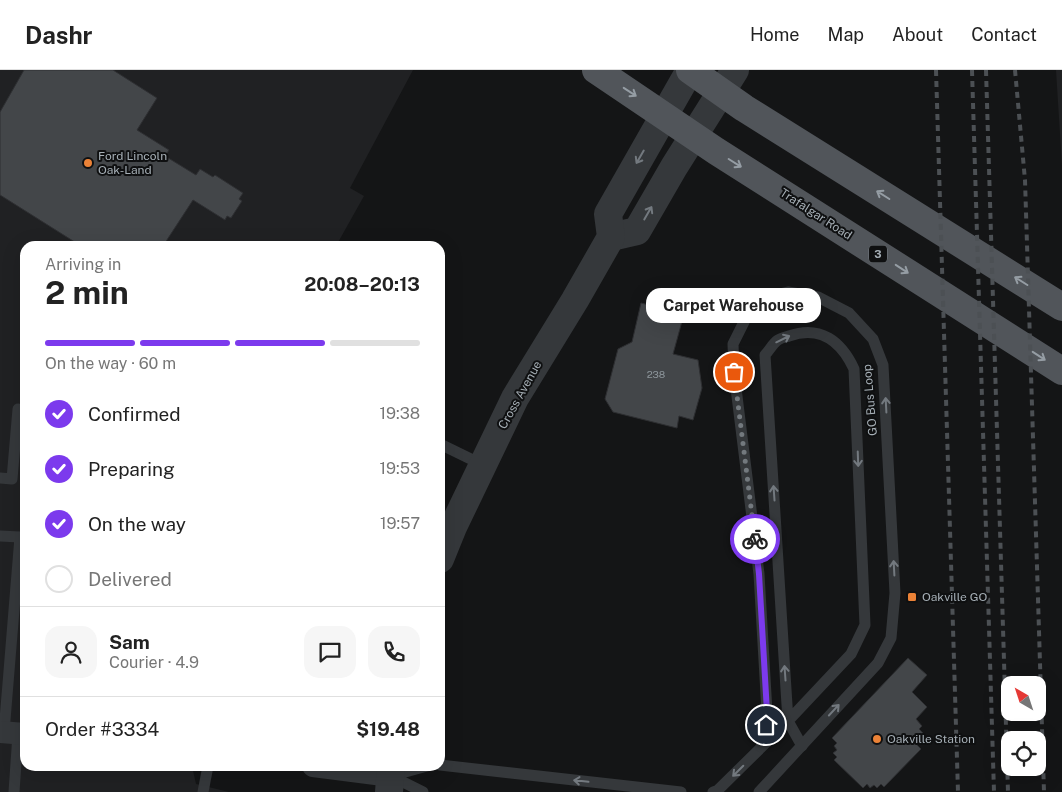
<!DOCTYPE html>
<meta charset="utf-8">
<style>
:root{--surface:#fff;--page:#f6f6f6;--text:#222;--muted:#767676;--line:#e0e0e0;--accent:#7c3aed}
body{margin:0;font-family:"Public Sans",sans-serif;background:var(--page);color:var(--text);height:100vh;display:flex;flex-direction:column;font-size:19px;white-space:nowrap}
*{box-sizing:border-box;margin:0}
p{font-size:16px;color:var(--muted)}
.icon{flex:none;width:28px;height:28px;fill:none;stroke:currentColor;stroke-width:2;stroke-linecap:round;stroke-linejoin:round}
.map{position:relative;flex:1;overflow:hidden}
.details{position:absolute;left:20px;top:171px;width:425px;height:530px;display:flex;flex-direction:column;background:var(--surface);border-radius:15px;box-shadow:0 5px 20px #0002}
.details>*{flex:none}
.needle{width:32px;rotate:321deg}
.buttons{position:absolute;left:1001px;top:606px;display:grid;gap:10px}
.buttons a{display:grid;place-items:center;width:45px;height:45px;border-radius:10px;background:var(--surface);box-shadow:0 5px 20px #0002;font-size:25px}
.pin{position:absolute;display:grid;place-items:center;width:42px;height:42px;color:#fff;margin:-21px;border:2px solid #fff;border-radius:50%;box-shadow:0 1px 5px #0007}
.courier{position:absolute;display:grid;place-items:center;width:50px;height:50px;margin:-25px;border:4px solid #7c3aed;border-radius:50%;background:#fff;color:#222;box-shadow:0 1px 6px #0007}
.bubble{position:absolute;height:35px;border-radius:15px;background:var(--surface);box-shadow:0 5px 20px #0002;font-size:16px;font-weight:700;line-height:35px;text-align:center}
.overview em{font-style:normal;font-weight:700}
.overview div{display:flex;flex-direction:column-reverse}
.overview{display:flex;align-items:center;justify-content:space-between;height:85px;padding:0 25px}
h1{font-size:32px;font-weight:700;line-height:38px}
.bar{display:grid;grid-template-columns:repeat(4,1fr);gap:8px 5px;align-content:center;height:60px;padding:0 25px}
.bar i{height:6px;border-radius:4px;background:var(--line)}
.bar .on{background:var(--accent)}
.bar p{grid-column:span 4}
.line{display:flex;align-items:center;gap:12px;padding:0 25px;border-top:1px solid var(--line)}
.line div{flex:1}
.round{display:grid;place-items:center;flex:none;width:52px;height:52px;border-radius:15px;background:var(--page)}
ol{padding:0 25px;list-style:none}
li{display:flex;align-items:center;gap:15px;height:55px}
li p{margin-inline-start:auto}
li .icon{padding:5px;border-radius:50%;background:var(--accent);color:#fff;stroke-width:4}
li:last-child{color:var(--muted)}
li i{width:28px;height:28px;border:2px solid var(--line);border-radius:50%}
header{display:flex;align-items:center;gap:30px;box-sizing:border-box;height:70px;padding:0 25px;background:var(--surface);border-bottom:1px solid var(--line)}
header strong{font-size:24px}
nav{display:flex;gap:28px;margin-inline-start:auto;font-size:18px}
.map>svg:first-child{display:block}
.built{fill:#202123}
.building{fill:#434649;stroke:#2e2f32}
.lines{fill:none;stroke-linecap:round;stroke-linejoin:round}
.service{stroke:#35383b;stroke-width:11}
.minor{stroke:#35383b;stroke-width:22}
.tertiary{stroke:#35383b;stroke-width:28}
.primary{stroke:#51555a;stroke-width:28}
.rail{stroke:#4c5054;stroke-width:4;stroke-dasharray:6 5;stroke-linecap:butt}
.oneway{stroke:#959da4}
.oneway2{stroke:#73797f}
.done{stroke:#73797e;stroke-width:5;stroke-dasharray:0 9}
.route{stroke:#7c3aed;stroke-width:6}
.poi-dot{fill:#eb8237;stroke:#0f1011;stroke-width:2}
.labels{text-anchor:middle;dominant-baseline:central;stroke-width:4;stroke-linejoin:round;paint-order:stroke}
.number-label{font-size:10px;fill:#8d959b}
.shield{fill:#0f1011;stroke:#797f84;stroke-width:1}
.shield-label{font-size:11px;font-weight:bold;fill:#a6afb6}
.poi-label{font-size:12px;fill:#a6afb6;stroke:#0f1011;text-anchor:start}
.street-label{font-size:12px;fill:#a6afb6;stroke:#0f1011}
</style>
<header>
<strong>Dashr</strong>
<nav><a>Home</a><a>Map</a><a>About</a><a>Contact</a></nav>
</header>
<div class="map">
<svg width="1062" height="722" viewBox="0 0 1062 722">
<rect width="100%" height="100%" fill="#141516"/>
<g class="built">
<polygon points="0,0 413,0 350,118 364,126 336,176 25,176 25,696 192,696 196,714 229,722 0,722"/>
<polygon points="1056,0 1062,0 1062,96"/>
</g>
<g class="building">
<polygon points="24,0 113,0 157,28 137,60 169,80 165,86 196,105 200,99 213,107 215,105 243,123 239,129 242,131 231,148 227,146 225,150 193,130 163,176 81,176 0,125 0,42"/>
<polygon points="641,233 684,244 673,284 698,290 702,318 693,350 679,346 677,358 613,342 605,329 618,279 632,272"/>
<polygon points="908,588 927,605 912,622 927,637 916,649 922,656 919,659 923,663 919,667 922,670 917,675 921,679 884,717 881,714 877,718 874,715 870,718 867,714 863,718 834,690 837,687 833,683 837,680 834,676 837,673 832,668"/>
</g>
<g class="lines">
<g class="service">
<polyline points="440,374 483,395"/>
<polyline points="0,408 12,409 18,339"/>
<polyline points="0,466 20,467 4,662"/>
<polyline points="440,695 681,722"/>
<polyline points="391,706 427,696"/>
<polyline points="391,706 423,722"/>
<polyline points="14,722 18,664"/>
<polyline points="203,722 208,696"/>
<path d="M713,722L718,720L788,651L851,584L865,555L854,299C841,271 820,255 789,266C786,267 781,268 778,270C773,273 769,281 765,285L788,651L802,676"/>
<polyline points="759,722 878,593 891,568 895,523 883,295 873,269 849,243 818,227 788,222 763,228 750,240 733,274 734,302 759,504 767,642 764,668 761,677"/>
</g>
<g class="minor">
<polyline points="0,662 25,664"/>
<polyline points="313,696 391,706"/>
</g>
<g class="tertiary">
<polyline points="611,167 637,161 674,97 735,0"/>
<polyline points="440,489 453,457 515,328 575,230 611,167 608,144 690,0"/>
<polyline points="389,722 391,696"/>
</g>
<g class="primary">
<polyline points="596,0 716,81 1062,301"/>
<polyline points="690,0 744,38 1062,237"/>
</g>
<g class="rail">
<polyline points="936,0 958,722"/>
<polyline points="972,0 994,722"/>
<polyline points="986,0 1008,722"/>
<polyline points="1015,0 1025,110 1044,722"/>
</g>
</g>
<defs><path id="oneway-shaft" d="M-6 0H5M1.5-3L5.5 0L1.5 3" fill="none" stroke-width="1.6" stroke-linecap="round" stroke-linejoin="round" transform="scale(1.25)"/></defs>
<g class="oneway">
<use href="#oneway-shaft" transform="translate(630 22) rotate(33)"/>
<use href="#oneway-shaft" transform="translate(735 93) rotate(32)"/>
<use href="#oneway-shaft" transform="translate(883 125) rotate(-148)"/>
<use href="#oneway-shaft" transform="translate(902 199) rotate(33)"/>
<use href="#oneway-shaft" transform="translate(1021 211) rotate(-148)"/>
<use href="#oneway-shaft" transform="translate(1039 286) rotate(33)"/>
</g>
<g class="oneway2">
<use href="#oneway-shaft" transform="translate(640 87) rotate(120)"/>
<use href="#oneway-shaft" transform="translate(648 143) rotate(-60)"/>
<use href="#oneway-shaft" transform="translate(783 269) rotate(-26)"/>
<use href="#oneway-shaft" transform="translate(886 335) rotate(-93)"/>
<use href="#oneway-shaft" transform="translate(858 389) rotate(88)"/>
<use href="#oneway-shaft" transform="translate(774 423) rotate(-94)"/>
<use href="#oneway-shaft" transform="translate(894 498) rotate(-93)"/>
<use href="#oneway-shaft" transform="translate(785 603) rotate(-94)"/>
<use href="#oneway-shaft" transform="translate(834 640) rotate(-47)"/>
<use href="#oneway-shaft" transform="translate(738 701) rotate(135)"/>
<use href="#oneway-shaft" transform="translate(581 711) rotate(-174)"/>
</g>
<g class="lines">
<polyline class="done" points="734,302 755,469"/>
<polyline class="route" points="755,469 759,504 767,642 766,655"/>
</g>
<g class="poi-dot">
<circle cx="88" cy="93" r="5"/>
<rect x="907" y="522" width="10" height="10" rx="2.5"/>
<circle cx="877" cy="669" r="5"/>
</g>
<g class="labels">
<g class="number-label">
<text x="656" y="304">238</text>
</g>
<rect class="shield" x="869" y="175.5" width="18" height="17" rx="4"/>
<g class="shield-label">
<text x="878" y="184">3</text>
</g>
<g class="poi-label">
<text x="98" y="86">Ford Lincoln<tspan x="98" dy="14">Oak-Land</tspan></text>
<text x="922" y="527">Oakville GO</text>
<text x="887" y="669">Oakville Station</text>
</g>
<g class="street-label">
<text transform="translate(816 144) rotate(33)">Trafalgar Road</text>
<text transform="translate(520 325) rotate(-61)">Cross Avenue</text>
<text transform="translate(870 330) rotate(-95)">GO Bus Loop</text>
</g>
</g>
</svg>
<div class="buttons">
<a><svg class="needle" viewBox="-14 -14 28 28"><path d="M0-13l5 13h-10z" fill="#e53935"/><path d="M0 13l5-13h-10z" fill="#767676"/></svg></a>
<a><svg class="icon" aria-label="locate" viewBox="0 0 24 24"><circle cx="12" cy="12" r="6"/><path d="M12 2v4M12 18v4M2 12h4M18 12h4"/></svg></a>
</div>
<div class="pin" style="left:734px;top:302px;background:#ea580c"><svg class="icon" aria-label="bag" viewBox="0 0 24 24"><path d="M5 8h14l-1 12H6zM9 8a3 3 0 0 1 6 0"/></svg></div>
<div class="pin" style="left:766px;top:655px;background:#1f2937"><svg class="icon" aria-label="home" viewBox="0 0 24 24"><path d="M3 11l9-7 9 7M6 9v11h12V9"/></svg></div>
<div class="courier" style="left:755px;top:469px"><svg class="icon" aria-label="bike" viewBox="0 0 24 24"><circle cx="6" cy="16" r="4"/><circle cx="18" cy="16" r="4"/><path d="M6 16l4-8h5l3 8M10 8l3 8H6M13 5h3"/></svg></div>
<div class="bubble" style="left:646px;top:218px;width:175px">Carpet Warehouse</div>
<section class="details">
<div class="overview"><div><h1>2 min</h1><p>Arriving in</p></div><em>20:08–20:13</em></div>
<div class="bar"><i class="on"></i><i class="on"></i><i class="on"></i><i></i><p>On the way · 60 m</p></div>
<ol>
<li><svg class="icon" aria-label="check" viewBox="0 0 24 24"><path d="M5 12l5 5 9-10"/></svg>Confirmed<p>19:38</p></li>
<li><svg class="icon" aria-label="check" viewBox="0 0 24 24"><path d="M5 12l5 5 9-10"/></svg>Preparing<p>19:53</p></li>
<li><svg class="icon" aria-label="check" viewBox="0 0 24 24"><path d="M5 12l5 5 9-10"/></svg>On the way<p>19:57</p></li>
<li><i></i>Delivered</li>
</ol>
<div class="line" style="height:90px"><a class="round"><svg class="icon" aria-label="person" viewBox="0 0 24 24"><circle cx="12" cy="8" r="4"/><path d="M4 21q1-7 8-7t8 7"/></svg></a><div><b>Sam</b><p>Courier · 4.9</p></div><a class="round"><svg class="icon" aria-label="chat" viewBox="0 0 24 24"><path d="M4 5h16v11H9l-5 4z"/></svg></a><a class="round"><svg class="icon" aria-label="phone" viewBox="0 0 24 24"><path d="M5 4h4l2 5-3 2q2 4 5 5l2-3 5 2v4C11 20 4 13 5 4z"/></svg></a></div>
<div class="line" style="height:65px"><div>Order #3334</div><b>$19.48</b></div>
</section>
</div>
